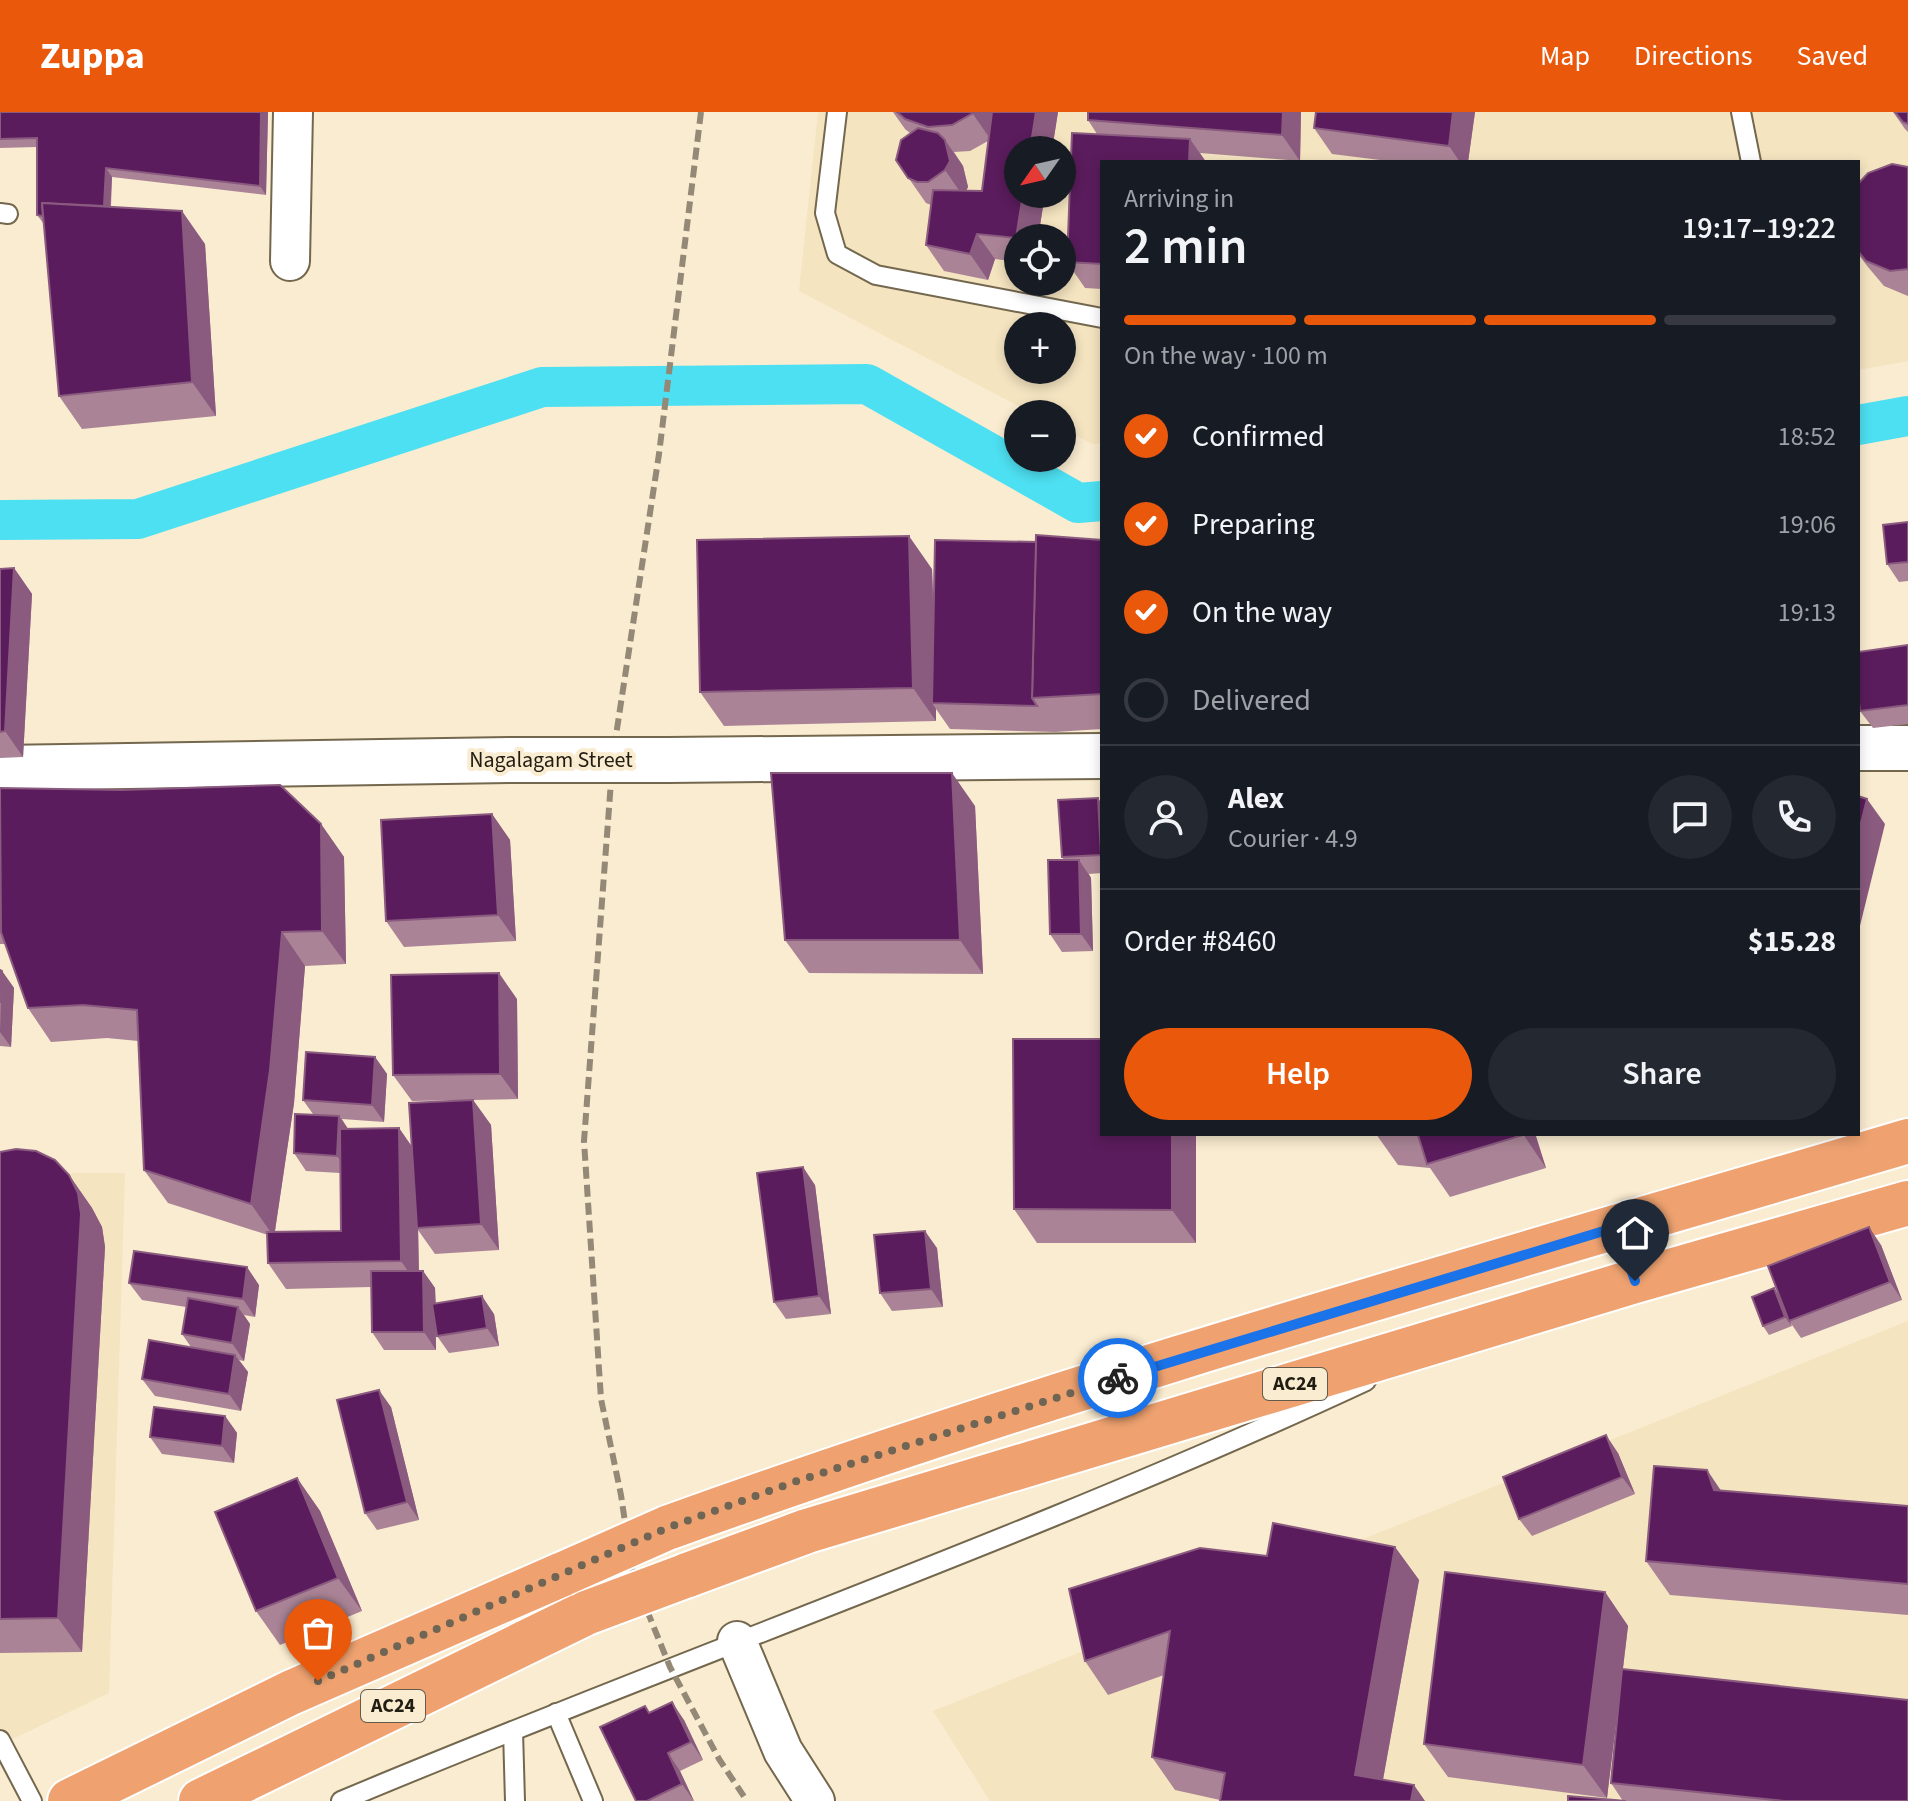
<!DOCTYPE html>
<meta charset="utf-8">
<style>
:root{--surface:#171b24;--page:#242831;--text:#f1f3f6;--muted:#9ea1a6;--line:#363941;--accent:#ea580c}
body{margin:0;font-family:"Source Sans 3",sans-serif;background:var(--page);color:var(--text);height:100vh;display:flex;flex-direction:column;font-size:30px;white-space:nowrap}
*{box-sizing:border-box;margin:0}
p{font-size:26px;color:var(--muted)}
.icon{flex:none;width:44px;height:44px;fill:none;stroke:currentColor;stroke-width:2;stroke-linecap:round;stroke-linejoin:round}
.map{position:relative;flex:1;overflow:hidden}
.side{position:absolute;left:1100px;top:48px;width:760px;height:976px;display:flex;flex-direction:column;background:var(--surface);border-radius:0px;box-shadow:0 4px 12px #0003}
.side>*{flex:none}
.needle{width:52px;rotate:236deg}
.tools{position:absolute;left:1004px;top:24px;display:grid;gap:16px}
.tools a{display:grid;place-items:center;width:72px;height:72px;border-radius:50%;background:var(--surface);box-shadow:0 4px 12px #0003;font-size:40px}
.pin{position:absolute;display:grid;place-items:center;width:68px;height:68px;color:#fff;margin:-82px -34px;border-radius:50% 50% 50% 0;rotate:-45deg;box-shadow:0 0 8px #0007}
.pin .icon{rotate:45deg}
.courier{position:absolute;display:grid;place-items:center;width:80px;height:80px;margin:-40px;border:6px solid #1a73e8;border-radius:50%;background:#fff;color:#222;box-shadow:0 2px 10px #0007}
.overview em{font-style:normal;font-weight:600}
.overview div{display:flex;flex-direction:column-reverse}
.overview{display:flex;align-items:center;justify-content:space-between;height:136px;padding:0 24px}
h1{font-size:52px;font-weight:600;line-height:60px}
.bar{display:grid;grid-template-columns:repeat(4,1fr);gap:12px 8px;align-content:center;height:96px;padding:0 24px}
.bar i{height:10px;border-radius:6px;background:var(--line)}
.bar .active{background:var(--accent)}
.bar p{grid-column:span 4}
.line{display:flex;align-items:center;gap:20px;padding:0 24px;border-top:2px solid var(--line)}
.line div{flex:1}
.round{display:grid;place-items:center;flex:none;width:84px;height:84px;border-radius:42px;background:var(--page)}
ol{padding:0 24px;list-style:none}
li{display:flex;align-items:center;gap:24px;height:88px}
li p{margin-inline-start:auto}
li .icon{padding:8px;border-radius:50%;background:var(--accent);color:#fff;stroke-width:4}
li:last-child{color:var(--muted)}
li i{width:44px;height:44px;border:4px solid var(--line);border-radius:50%}
.cta{display:flex;gap:16px;margin-top:auto;padding:16px 24px}
.cta a{flex:1;height:92px;border-radius:48px;background:var(--accent);color:#fff;font-size:32px;font-weight:600;line-height:92px;text-align:center}
.cta a+a{background:var(--page);color:var(--text)}
header{display:flex;align-items:center;gap:48px;box-sizing:border-box;height:112px;padding:0 40px;background:var(--accent);color:#fff}
header strong{font-size:38px}
nav{display:flex;gap:44px;margin-inline-start:auto;font-size:28px}
.map>svg:first-child{display:block}
.built{fill:#f4e4c0;fill-rule:evenodd}
.lines{fill:none;stroke-linecap:round;stroke-linejoin:round}
.canal{stroke:#4de0f2;stroke-width:40}
.service-casing{stroke:#73674e;stroke-width:22}
.minor-casing{stroke:#73674e;stroke-width:42}
.tertiary-casing{stroke:#73674e;stroke-width:48}
.primary-casing{stroke:#fff;stroke-width:48}
.service{stroke:#fff;stroke-width:18}
.minor{stroke:#fff;stroke-width:38}
.tertiary{stroke:#fff;stroke-width:44}
.primary{stroke:#efa270;stroke-width:44}
.rail{stroke:#938976;stroke-width:6;stroke-dasharray:12 6;stroke-linecap:butt}
.tertiary-bridge-casing{stroke:#73674e;stroke-width:48;stroke-linecap:butt}
.primary-bridge-casing{stroke:#fff;stroke-width:48;stroke-linecap:butt}
.tertiary-bridge{stroke:#fff;stroke-width:44}
.primary-bridge{stroke:#efa270;stroke-width:44}
.wall{fill:#aa8496;fill-rule:evenodd}
.shaded-wall{fill:#8a5a7f}
.building{fill:#5a1c5c;stroke:#8a5a7f;stroke-width:2}
.done{stroke:#6e6554;stroke-width:8;stroke-dasharray:0 14.4}
.route{stroke:#1a73e8;stroke-width:10}
.labels{text-anchor:middle;dominant-baseline:central;stroke-width:8;stroke-linejoin:round;paint-order:stroke}
.shield{fill:#faecd0;stroke:#635b4b;stroke-width:2}
.shield-label{font-size:20px;font-weight:bold;fill:#221d12}
.street-label{font-size:22px;fill:#221d12;stroke:#faecd0}
</style>
<header>
<strong>Zuppa</strong>
<nav><a>Map</a><a>Directions</a><a>Saved</a></nav>
</header>
<div class="map">
<svg width="1908" height="1689" viewBox="0 0 1908 1689">
<rect width="100%" height="100%" fill="#faecd0"/>
<g class="built">
<path d="M818,0H1908V249L1858,258V50H1102V331L1092,332L1062,316V302H1034L799,179ZM1018,38H1062V82H1018ZM1018,126H1062V170H1018ZM1018,214H1062V258H1018Z"/>
<polygon points="0,1061 125,1061 109,1581 0,1633"/>
<polygon points="1908,1209 1908,1689 990,1689 933,1599"/>
</g>
<g class="lines">
<g class="canal">
<polyline points="1858,313 1908,304"/>
<polyline points="0,408 138,407 542,275 867,272 1078,391 1102,389"/>
</g>
<defs>
<g id="service">
<polyline points="837,0 825,101 837,142 876,163 1102,206"/>
<polyline points="1741,0 1751,50"/>
<polyline points="0,101 8,102"/>
<polyline points="556,1601 593,1689"/>
<polyline points="513,1619 515,1689"/>
<polyline points="0,1628 32,1689"/>
<path d="M341,1689C681,1546 1031,1425 1366,1269"/>
</g>
<g id="minor">
<polyline points="290,149 293,0"/>
<polyline points="737,1529 783,1639 815,1689"/>
</g>
<g id="tertiary">
<polyline points="1858,636 1908,636"/>
<polyline points="668,648 1102,644"/>
<polyline points="0,656 509,648"/>
</g>
<g id="primary">
<path d="M667,1416C1074,1269 1493,1152 1908,1029"/>
<polyline points="685,1464 807,1419 1635,1169 1908,1091"/>
<polyline points="70,1689 290,1581 563,1462"/>
<polyline points="201,1689 586,1501"/>
</g>
</defs>
<use href="#service" class="service-casing"/>
<use href="#minor" class="minor-casing"/>
<use href="#tertiary" class="tertiary-casing"/>
<use href="#primary" class="primary-casing"/>
<use href="#service" class="service"/>
<use href="#minor" class="minor"/>
<use href="#tertiary" class="tertiary"/>
<use href="#primary" class="primary"/>
<polyline class="rail" points="701,0 659,342 613,643 584,1029 601,1287 621,1383 633,1464 670,1555 719,1647 747,1689"/>
<defs>
<polyline id="tertiary-bridge" points="509,648 668,648"/>
<g id="primary-bridge">
<polyline points="563,1462 667,1416"/>
<polyline points="586,1501 685,1464"/>
</g>
</defs>
<use href="#tertiary-bridge" class="tertiary-bridge-casing"/>
<use href="#primary-bridge" class="primary-bridge-casing"/>
<use href="#tertiary-bridge" class="tertiary-bridge"/>
<use href="#primary-bridge" class="primary-bridge"/>
</g>
<g class="wall">
<polygon points="0,0 268,0 266,83 112,65 111,95 205,132 216,304 82,317 59,284 44,112 37,103 37,35 0,36"/>
<path d="M893,0H1058L1038,126H1018V150L995,147L988,168L944,159L926,133L931,93L926,91L896,48L910,21L905,17ZM988,29L982,79H966L968,75L963,54L954,40L970,39Z"/>
<polygon points="1301,0 1300,49 1200,41 1206,50 1102,50 1102,177 1085,176 1067,150 1097,22 1088,8"/>
<polygon points="1316,0 1475,0 1468,50 1396,50 1332,42 1314,16"/>
<polygon points="1893,0 1908,0 1908,20 1905,17"/>
<polygon points="1908,55 1908,184 1884,174 1868,155 1858,142 1858,72"/>
<polygon points="1908,410 1908,469 1899,470 1887,452"/>
<polygon points="1102,428 1102,617 1055,620 950,617 936,597 936,609 724,614 700,580 932,457 934,501 1036,430"/>
<polygon points="14,456 32,482 23,645 0,646 0,457"/>
<polygon points="1908,533 1908,612 1873,616 1860,599"/>
<polygon points="0,676 321,712 344,745 346,852 305,854 294,991 275,1119 341,1119 340,1061 306,1059 294,1041 313,1002 303,988 375,945 387,962 384,1010 342,1007 348,1017 399,1016 412,1035 463,988 412,989 393,963 517,887 518,987 473,988 491,1013 499,1138 435,1142 418,1118 419,1159 423,1159 435,1176 436,1191 494,1202 499,1234 449,1241 437,1224 436,1221 436,1238 384,1238 372,1220 371,1175 286,1177 268,1151 268,1123 168,1091 144,1058 138,929 107,926 51,930 28,896 5,832 0,832"/>
<polygon points="1102,692 1102,761 1089,762 1091,766 1093,839 1062,840 1050,822 1064,748 1062,745"/>
<polygon points="975,694 983,862 809,861 785,828"/>
<polygon points="492,702 510,728 516,829 404,835 386,809"/>
<polygon points="0,858 2,859 14,876 11,935 0,934"/>
<polygon points="1196,1022 1196,1131 1037,1131 1014,1097"/>
<polygon points="1376,1022 1534,1022 1546,1056 1450,1085 1430,1056 1398,1053"/>
<polygon points="0,1040 69,1063 92,1096 102,1115 105,1135 82,1540 0,1541"/>
<polygon points="815,1073 831,1202 786,1207 774,1190"/>
<polygon points="1881,1133 1902,1188 1801,1226 1790,1210 1792,1214 1769,1223 1763,1214 1774,1176 1779,1184"/>
<polygon points="937,1136 943,1195 892,1199 880,1181"/>
<polygon points="129,1171 259,1173 255,1205 244,1203 250,1212 244,1249 239,1248 248,1260 241,1299 155,1284 142,1267 191,1235 182,1222 186,1195 142,1188"/>
<polygon points="391,1295 419,1408 377,1418 365,1401"/>
<polygon points="225,1304 237,1321 234,1351 162,1342 150,1325"/>
<polygon points="1618,1341 1635,1382 1532,1424 1519,1407"/>
<polygon points="1707,1358 1720,1378 1908,1394 1908,1503 1670,1483 1646,1449"/>
<polygon points="297,1366 320,1399 362,1499 280,1533 256,1499"/>
<polygon points="1395,1435 1419,1468 1383,1668 1220,1688 1175,1678 1152,1645 1164,1563 1108,1583 1085,1549 1267,1444"/>
<polygon points="1605,1480 1628,1514 1623,1557 1908,1689 1568,1689 1623,1689 1611,1671 1620,1575 1607,1686 1448,1665 1424,1632"/>
<polygon points="645,1594 649,1601 684,1608 703,1648 680,1659 694,1689 636,1689"/>
</g>
<g class="shaded-wall">
<polygon points="261,0 268,0 266,83 260,74"/>
<polygon points="975,0 1010,0 991,28 973,2"/>
<polygon points="1036,0 1058,0 1052,38 1030,38"/>
<polygon points="1283,0 1301,0 1300,49 1282,23"/>
<polygon points="1453,0 1475,0 1468,50 1460,50 1449,34"/>
<polygon points="1190,27 1206,50 1189,50"/>
<polygon points="945,28 963,54 968,75 963,84 945,58"/>
<polygon points="106,56 112,65 109,118 103,109"/>
<polygon points="1023,82 1045,82 1038,126 1018,126 1018,129 1016,126"/>
<polygon points="182,99 205,132 216,304 192,270"/>
<polygon points="977,122 995,147 988,168 970,142"/>
<polygon points="909,424 932,457 936,591 932,591 936,597 936,609 913,576"/>
<polygon points="14,456 32,482 23,645 5,619"/>
<polygon points="952,661 975,694 983,862 960,828"/>
<polygon points="1098,686 1102,692 1102,745 1101,743"/>
<polygon points="1867,687 1885,712 1858,822 1858,723"/>
<polygon points="492,702 510,728 516,829 498,803"/>
<polygon points="321,712 344,745 346,852 322,819"/>
<polygon points="1079,748 1091,766 1093,839 1081,822"/>
<polygon points="282,820 305,854 294,991 274,1125 251,1092"/>
<polygon points="2,859 14,876 11,935 0,920"/>
<polygon points="499,861 517,887 518,987 500,962"/>
<polygon points="375,945 387,962 384,1010 372,993"/>
<polygon points="473,988 491,1013 499,1138 481,1112"/>
<polygon points="339,1004 351,1021 349,1061 337,1044"/>
<polygon points="399,1016 417,1042 419,1175 401,1149"/>
<polygon points="1172,1022 1196,1022 1196,1131 1172,1098"/>
<polygon points="1523,1022 1534,1022 1536,1024 1546,1056"/>
<polygon points="803,1055 815,1073 831,1202 819,1184"/>
<polygon points="69,1063 92,1096 102,1115 105,1135 82,1540 58,1506"/>
<polygon points="1869,1115 1881,1133 1902,1188 1890,1170"/>
<polygon points="925,1119 937,1136 943,1195 931,1177"/>
<polygon points="247,1155 259,1173 255,1205 243,1187"/>
<polygon points="423,1159 435,1176 436,1238 424,1220"/>
<polygon points="1774,1176 1780,1185 1792,1214 1785,1205"/>
<polygon points="482,1184 494,1202 499,1234 487,1216"/>
<polygon points="238,1195 250,1212 244,1249 232,1231"/>
<polygon points="235,1243 248,1260 241,1299 229,1282"/>
<polygon points="379,1278 391,1295 419,1408 407,1390"/>
<polygon points="225,1304 237,1321 234,1351 222,1334"/>
<polygon points="1606,1323 1618,1341 1635,1382 1622,1365"/>
<polygon points="1707,1358 1730,1392 1714,1378"/>
<polygon points="297,1366 320,1399 362,1499 338,1466"/>
<polygon points="1395,1435 1419,1468 1379,1689 1355,1663"/>
<polygon points="1605,1480 1628,1514 1607,1686 1583,1653"/>
<polygon points="672,1590 684,1608 703,1648 691,1630"/>
<polygon points="668,1641 680,1659 694,1689 682,1672"/>
<polygon points="1414,1673 1425,1689 1411,1689"/>
</g>
<g class="building">
<polygon points="0,0 261,0 260,74 106,56 104,94 42,91 43,104 37,103 37,26 0,27"/>
<polygon points="897,0 975,0 952,13 928,15 905,7"/>
<polygon points="992,0 1036,0 1030,38 1018,38 1018,82 1023,82 1016,126 977,122 970,142 926,133 933,78 982,79"/>
<polygon points="1088,0 1283,0 1282,23 1088,8"/>
<polygon points="1316,0 1453,0 1449,34 1314,16"/>
<polygon points="1895,0 1908,0 1908,12 1903,10"/>
<polygon points="918,16 938,21 945,28 950,49 945,58 928,70 917,70 908,66 896,48 901,28"/>
<polygon points="1072,21 1190,27 1189,50 1102,50 1102,152 1067,150"/>
<polygon points="1892,52 1908,55 1908,157 1890,159 1866,149 1858,139 1858,72 1868,61"/>
<polygon points="42,91 182,99 192,270 59,284"/>
<polygon points="1908,410 1908,450 1887,452 1883,413"/>
<polygon points="1036,423 1102,428 1102,582 1032,586"/>
<polygon points="909,424 913,576 700,580 697,428"/>
<polygon points="935,428 1036,430 1032,586 1037,594 932,591"/>
<polygon points="14,456 5,619 0,620 0,457"/>
<polygon points="1908,533 1908,593 1860,599 1858,582 1858,540"/>
<polygon points="771,661 952,661 960,828 785,828"/>
<polygon points="280,673 321,712 322,819 282,820 270,958 251,1092 144,1058 137,898 83,893 28,896 1,820 0,676 121,678"/>
<polygon points="1858,684 1867,687 1858,723"/>
<polygon points="1098,686 1101,743 1062,745 1058,688"/>
<polygon points="492,702 498,803 386,809 381,708"/>
<polygon points="1048,748 1079,748 1081,822 1050,822"/>
<polygon points="0,858 2,859 0,891"/>
<polygon points="499,861 500,962 393,963 391,863"/>
<polygon points="1013,927 1102,927 1102,1022 1172,1022 1172,1098 1014,1097"/>
<polygon points="306,940 375,945 372,993 303,988"/>
<polygon points="473,988 481,1112 417,1116 409,991"/>
<polygon points="295,1002 339,1004 337,1044 294,1041"/>
<polygon points="399,1016 401,1149 268,1151 267,1120 341,1119 340,1017"/>
<polygon points="1400,1022 1523,1022 1523,1023 1427,1052 1418,1023"/>
<polygon points="16,1037 36,1039 55,1048 69,1063 78,1081 81,1102 58,1506 0,1507 0,1040"/>
<polygon points="803,1055 819,1184 774,1190 757,1061"/>
<polygon points="1869,1115 1890,1170 1789,1209 1768,1154"/>
<polygon points="925,1119 931,1177 880,1181 874,1123"/>
<polygon points="134,1139 247,1155 243,1187 129,1171"/>
<polygon points="371,1159 423,1159 424,1220 372,1220"/>
<polygon points="1774,1176 1785,1205 1763,1214 1752,1185"/>
<polygon points="482,1184 487,1216 437,1224 432,1192"/>
<polygon points="188,1186 238,1195 232,1231 182,1222"/>
<polygon points="149,1228 235,1243 229,1282 142,1267"/>
<polygon points="379,1278 407,1390 365,1401 337,1288"/>
<polygon points="154,1295 225,1304 222,1334 150,1325"/>
<polygon points="1606,1323 1622,1365 1519,1407 1503,1365"/>
<polygon points="1654,1354 1707,1358 1714,1378 1908,1394 1908,1472 1646,1449"/>
<polygon points="297,1366 338,1466 256,1499 215,1400"/>
<polygon points="1273,1411 1395,1435 1355,1663 1414,1673 1411,1689 1220,1689 1225,1661 1152,1645 1170,1519 1085,1549 1069,1477 1200,1436 1267,1444"/>
<polygon points="1445,1460 1605,1480 1583,1653 1424,1632"/>
<polygon points="1622,1557 1908,1588 1908,1689 1784,1689 1611,1671"/>
<polygon points="672,1590 691,1630 668,1641 682,1672 647,1689 636,1689 600,1615 645,1594 649,1601"/>
<polygon points="1568,1684 1626,1689 1568,1689"/>
</g>
<g class="lines">
<polyline class="done" points="318,1569 667,1416 797,1369 1118,1266"/>
<polyline class="route" points="1118,1266 1617,1115 1635,1169"/>
</g>
<g class="labels">
<g class="shield">
<rect x="1263" y="1256" width="64" height="32" rx="6"/>
<rect x="361" y="1578" width="64" height="32" rx="6"/>
</g>
<g class="shield-label">
<text x="1295" y="1272">AC24</text>
<text x="393" y="1594">AC24</text>
</g>
<g class="street-label">
<text x="551" y="648">Nagalagam Street</text>
</g>
</g>
</svg>
<div class="tools">
<a><svg class="needle" viewBox="-14 -14 28 28"><path d="M0-13l5 13h-10z" fill="#e53935"/><path d="M0 13l5-13h-10z" fill="#9ea1a6"/></svg></a>
<a><svg class="icon" aria-label="locate" viewBox="0 0 24 24"><circle cx="12" cy="12" r="6"/><path d="M12 2v4M12 18v4M2 12h4M18 12h4"/></svg></a>
<a>+</a>
<a>−</a>
</div>
<div class="pin" style="left:318px;top:1569px;background:#ea580c"><svg class="icon" aria-label="bag" viewBox="0 0 24 24"><path d="M5 8h14l-1 12H6zM9 8a3 3 0 0 1 6 0"/></svg></div>
<div class="pin" style="left:1635px;top:1169px;background:#1f2937"><svg class="icon" aria-label="home" viewBox="0 0 24 24"><path d="M3 11l9-7 9 7M6 9v11h12V9"/></svg></div>
<div class="courier" style="left:1118px;top:1266px"><svg class="icon" aria-label="bike" viewBox="0 0 24 24"><circle cx="6" cy="16" r="4"/><circle cx="18" cy="16" r="4"/><path d="M6 16l4-8h5l3 8M10 8l3 8H6M13 5h3"/></svg></div>
<section class="side">
<div class="overview"><div><h1>2 min</h1><p>Arriving in</p></div><em>19:17–19:22</em></div>
<div class="bar"><i class="active"></i><i class="active"></i><i class="active"></i><i></i><p>On the way · 100 m</p></div>
<ol>
<li><svg class="icon" aria-label="check" viewBox="0 0 24 24"><path d="M5 12l5 5 9-10"/></svg>Confirmed<p>18:52</p></li>
<li><svg class="icon" aria-label="check" viewBox="0 0 24 24"><path d="M5 12l5 5 9-10"/></svg>Preparing<p>19:06</p></li>
<li><svg class="icon" aria-label="check" viewBox="0 0 24 24"><path d="M5 12l5 5 9-10"/></svg>On the way<p>19:13</p></li>
<li><i></i>Delivered</li>
</ol>
<div class="line" style="height:144px"><a class="round"><svg class="icon" aria-label="person" viewBox="0 0 24 24"><circle cx="12" cy="8" r="4"/><path d="M4 21q1-7 8-7t8 7"/></svg></a><div><b>Alex</b><p>Courier · 4.9</p></div><a class="round"><svg class="icon" aria-label="chat" viewBox="0 0 24 24"><path d="M4 5h16v11H9l-5 4z"/></svg></a><a class="round"><svg class="icon" aria-label="phone" viewBox="0 0 24 24"><path d="M5 4h4l2 5-3 2q2 4 5 5l2-3 5 2v4C11 20 4 13 5 4z"/></svg></a></div>
<div class="line" style="height:104px"><div>Order #8460</div><b>$15.28</b></div>
<div class="cta"><a>Help</a><a>Share</a></div>
</section>
</div>
